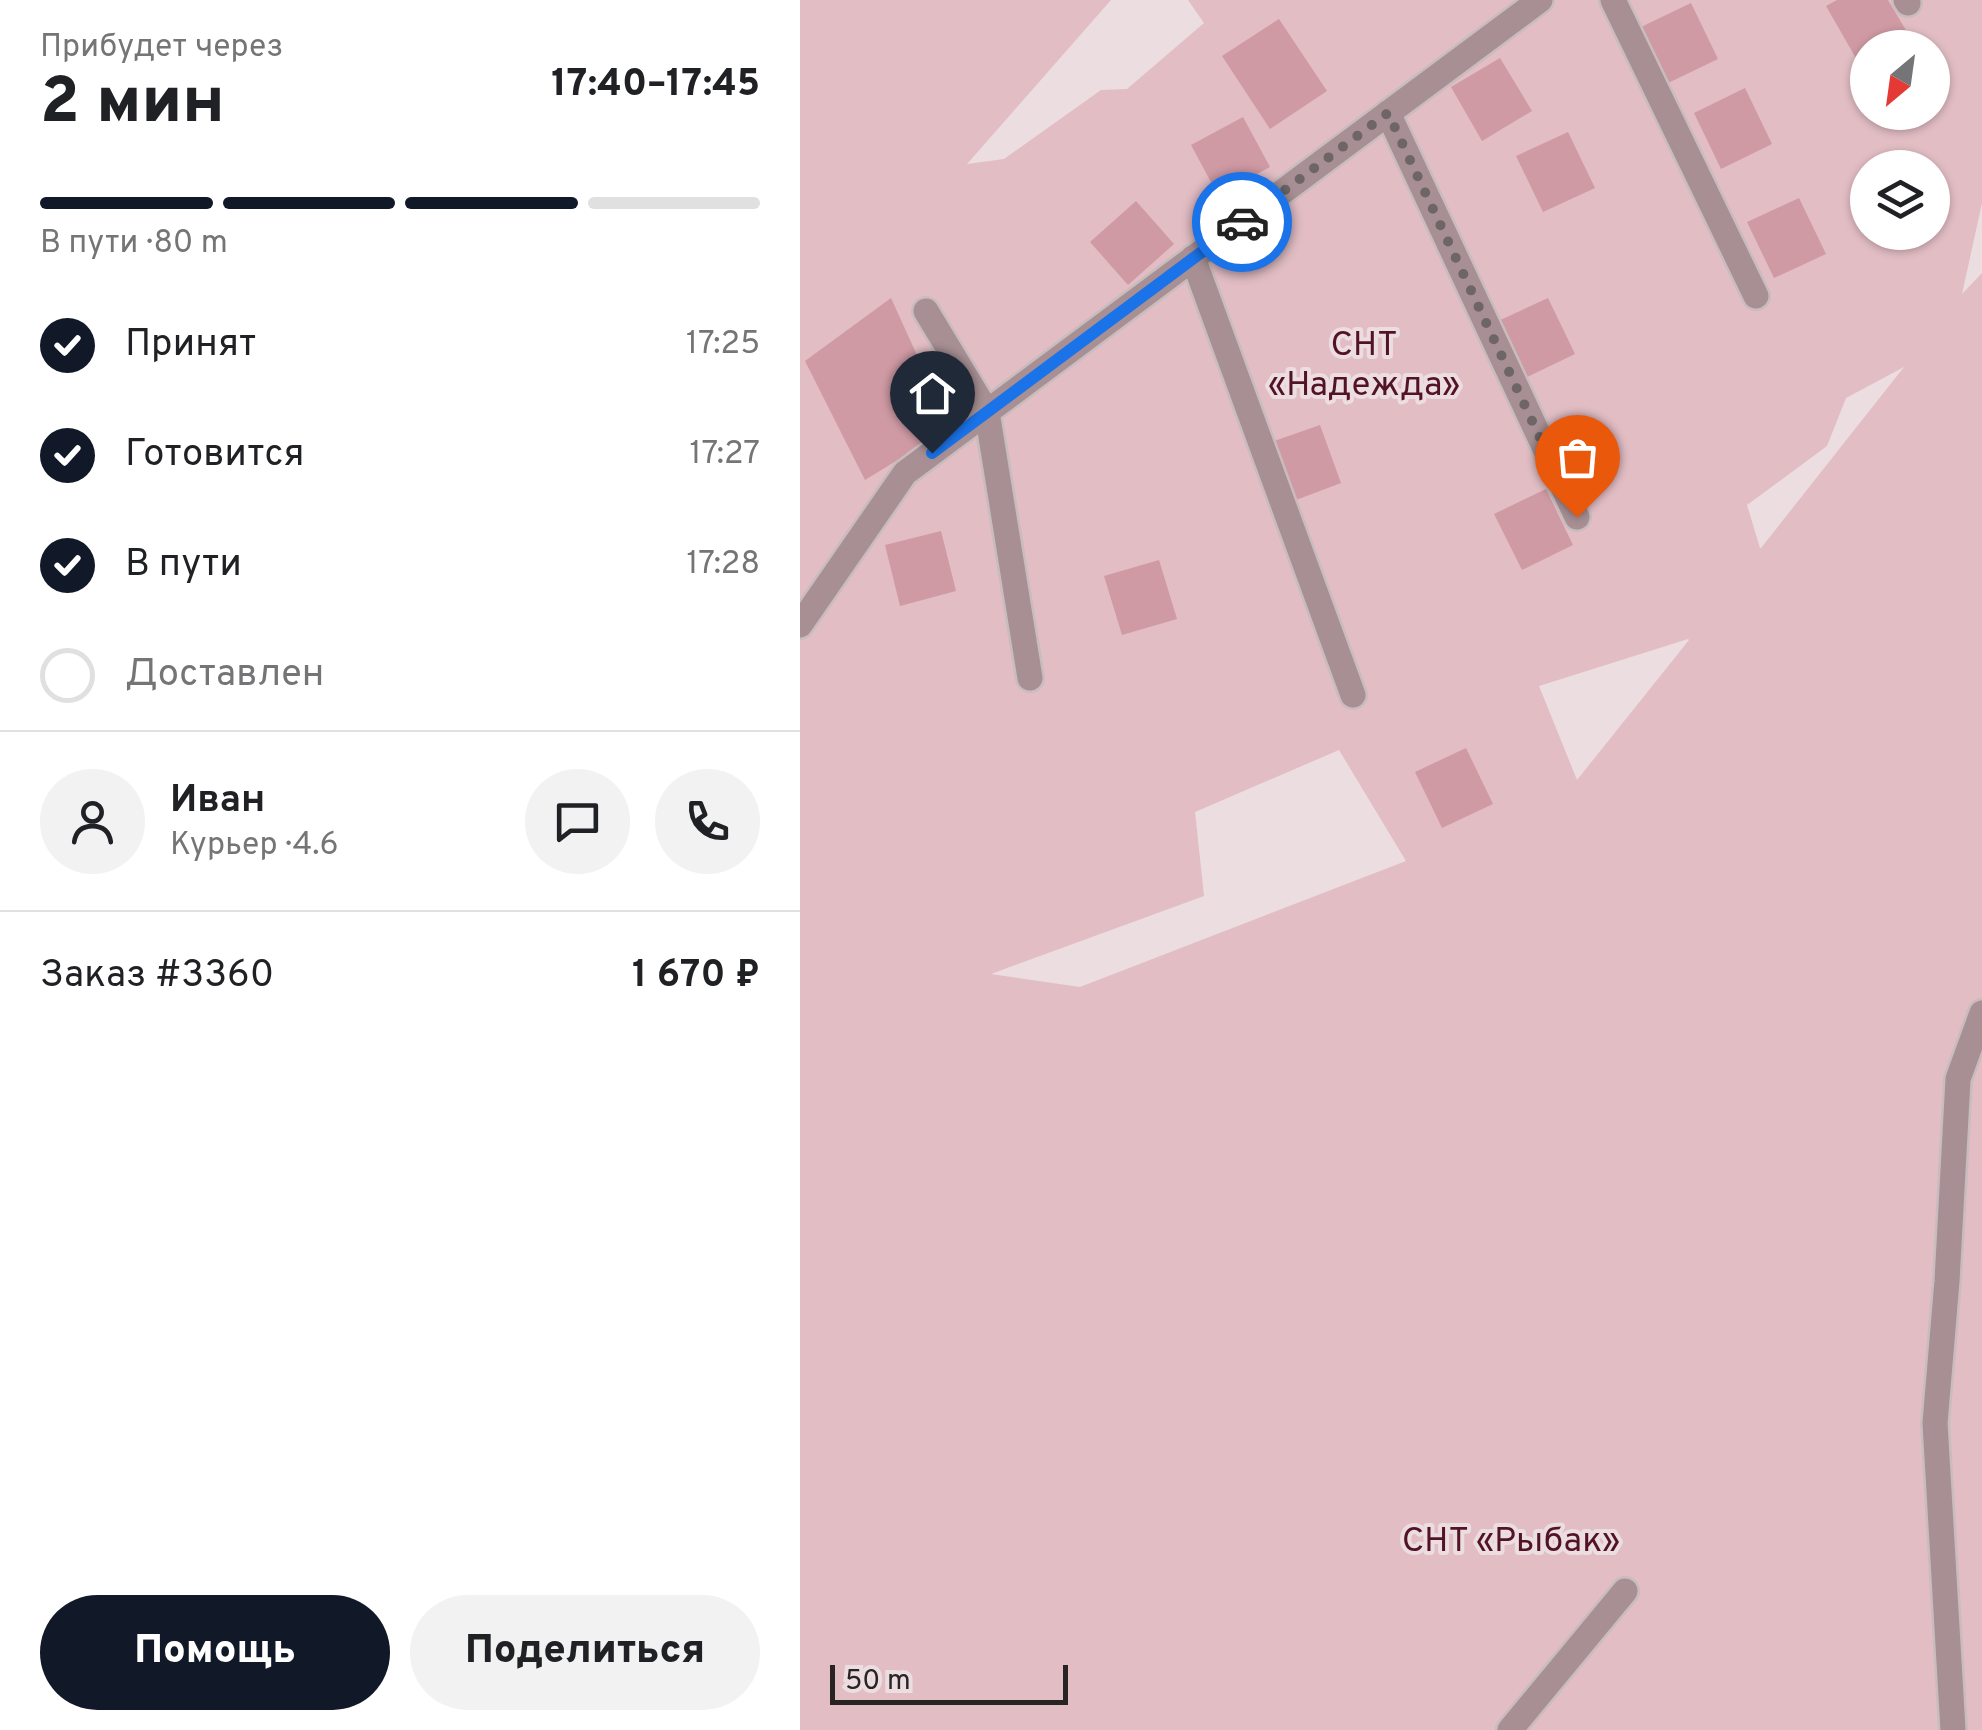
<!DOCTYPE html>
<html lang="ru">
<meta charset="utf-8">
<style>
:root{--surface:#fff;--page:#f2f2f2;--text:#202124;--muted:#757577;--line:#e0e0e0;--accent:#111827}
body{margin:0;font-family:Overpass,sans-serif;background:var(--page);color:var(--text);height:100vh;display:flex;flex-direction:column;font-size:38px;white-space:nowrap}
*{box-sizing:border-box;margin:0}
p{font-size:32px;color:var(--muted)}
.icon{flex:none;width:55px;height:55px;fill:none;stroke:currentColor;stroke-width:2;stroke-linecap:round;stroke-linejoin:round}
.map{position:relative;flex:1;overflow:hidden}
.side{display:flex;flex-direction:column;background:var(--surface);width:800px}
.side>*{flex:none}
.needle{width:65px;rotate:209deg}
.buttons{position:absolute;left:1050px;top:30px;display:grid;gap:20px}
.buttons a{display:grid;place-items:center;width:100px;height:100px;border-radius:50%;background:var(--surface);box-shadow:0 2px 8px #0004;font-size:50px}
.scale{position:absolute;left:30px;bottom:25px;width:238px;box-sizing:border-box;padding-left:10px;border:5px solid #292424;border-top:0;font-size:28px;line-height:35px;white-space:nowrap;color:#292424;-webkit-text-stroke:8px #ebdde0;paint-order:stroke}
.pin{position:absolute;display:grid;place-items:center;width:85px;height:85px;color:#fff;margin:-102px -42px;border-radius:50% 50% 50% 0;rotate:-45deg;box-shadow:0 0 10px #0007}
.pin .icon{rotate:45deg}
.courier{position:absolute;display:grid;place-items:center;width:100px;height:100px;margin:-50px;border:8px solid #1a73e8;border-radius:50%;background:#fff;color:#222;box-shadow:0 2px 12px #0007}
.headline em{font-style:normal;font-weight:800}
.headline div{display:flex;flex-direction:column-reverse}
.headline{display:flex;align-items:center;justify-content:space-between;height:170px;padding:0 40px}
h1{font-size:65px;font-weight:800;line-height:75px}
.bar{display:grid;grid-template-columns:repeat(4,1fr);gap:15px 10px;align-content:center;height:120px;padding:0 40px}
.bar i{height:12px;border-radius:8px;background:var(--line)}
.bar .selected{background:var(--accent)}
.bar p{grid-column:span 4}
.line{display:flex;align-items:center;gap:25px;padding:0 40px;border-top:2px solid var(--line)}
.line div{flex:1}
.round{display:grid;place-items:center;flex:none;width:105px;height:105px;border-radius:52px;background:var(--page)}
ol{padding:0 40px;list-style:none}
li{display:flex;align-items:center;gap:30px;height:110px}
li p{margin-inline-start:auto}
li .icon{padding:10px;border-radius:50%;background:var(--accent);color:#fff;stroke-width:4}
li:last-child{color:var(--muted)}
li i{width:55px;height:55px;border:5px solid var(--line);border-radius:50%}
.action{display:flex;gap:20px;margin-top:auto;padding:20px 40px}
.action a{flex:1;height:115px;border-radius:60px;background:var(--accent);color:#fff;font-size:40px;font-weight:800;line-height:115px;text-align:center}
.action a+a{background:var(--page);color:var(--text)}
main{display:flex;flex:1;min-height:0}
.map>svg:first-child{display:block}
.green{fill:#e2bdc4;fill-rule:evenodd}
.building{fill:#cf9aa4}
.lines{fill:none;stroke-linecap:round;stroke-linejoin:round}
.minor-casing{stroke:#c8bcbe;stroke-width:30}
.minor{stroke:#a78f93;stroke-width:25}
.done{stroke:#6d6566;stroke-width:10;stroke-dasharray:0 18}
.route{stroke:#1a73e8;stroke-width:12}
.labels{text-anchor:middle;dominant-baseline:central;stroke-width:8;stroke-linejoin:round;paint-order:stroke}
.park-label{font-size:35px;fill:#531327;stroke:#ebdde0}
</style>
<main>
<section class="side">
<div class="headline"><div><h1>2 мин</h1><p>Прибудет через</p></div><em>17:40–17:45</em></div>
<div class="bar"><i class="selected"></i><i class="selected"></i><i class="selected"></i><i></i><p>В пути · 80 m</p></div>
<ol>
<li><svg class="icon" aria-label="check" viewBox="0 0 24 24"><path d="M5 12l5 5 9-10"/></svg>Принят<p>17:25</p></li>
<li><svg class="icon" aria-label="check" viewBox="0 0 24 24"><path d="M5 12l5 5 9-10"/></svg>Готовится<p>17:27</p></li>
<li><svg class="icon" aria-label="check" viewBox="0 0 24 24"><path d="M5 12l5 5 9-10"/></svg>В пути<p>17:28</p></li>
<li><i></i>Доставлен</li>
</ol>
<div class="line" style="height:180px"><a class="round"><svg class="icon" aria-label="person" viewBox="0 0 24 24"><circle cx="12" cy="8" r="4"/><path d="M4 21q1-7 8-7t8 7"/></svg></a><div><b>Иван</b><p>Курьер · 4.6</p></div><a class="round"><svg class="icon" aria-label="chat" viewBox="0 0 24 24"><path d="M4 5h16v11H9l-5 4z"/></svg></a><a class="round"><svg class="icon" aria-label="phone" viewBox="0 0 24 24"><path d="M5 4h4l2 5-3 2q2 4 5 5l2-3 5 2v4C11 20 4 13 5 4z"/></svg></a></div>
<div class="line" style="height:130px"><div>Заказ #3360</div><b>1 670 ₽</b></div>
<div class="action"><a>Помощь</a><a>Поделиться</a></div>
</section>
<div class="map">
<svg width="1182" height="1730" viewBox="0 0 1182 1730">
<rect width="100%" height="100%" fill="#ebdde0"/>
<path class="green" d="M0,0H311L167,164L204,159L301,90L327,89L404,23L388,0H1182V203L1162,294L1182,273V1730H0ZM1068,48H1132V112H1068ZM1068,168H1132V232H1068ZM1104,367L961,548H960L947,505L1027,446L1046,398ZM888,639L889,640L777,780L739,686ZM539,750L606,861L280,987L191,974L404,896L395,812Z"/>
<g class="building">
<polygon points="1037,0 1088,0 1107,32 1080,48 1068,48 1068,54 1057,60 1026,6"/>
<polygon points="891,3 918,59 866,84 839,28"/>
<polygon points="479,19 527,91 470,129 422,56"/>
<polygon points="700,58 732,111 682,141 651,87"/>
<polygon points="945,88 972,144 921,169 894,113"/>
<polygon points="443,117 470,167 418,195 391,145"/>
<polygon points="768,132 795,188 743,212 716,156"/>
<polygon points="999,198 1026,254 974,278 947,222"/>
<polygon points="336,201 374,244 328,285 290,242"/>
<polygon points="91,298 150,428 65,480 5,361"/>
<polygon points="748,298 775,354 723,379 696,322"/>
<polygon points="520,425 541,483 488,503 466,444"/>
<polygon points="746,489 773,545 722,570 694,514"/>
<polygon points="141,531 156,591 100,606 85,545"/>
<polygon points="359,560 377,619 322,635 304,576"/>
<polygon points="666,748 693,804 642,828 615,772"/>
</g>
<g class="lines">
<defs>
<g id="minor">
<polyline points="813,0 956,296"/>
<polyline points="1106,0 1108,3"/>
<polyline points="588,113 777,517"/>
<polyline points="393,258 553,695"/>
<polyline points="126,311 187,412 230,678"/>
<polyline points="0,625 105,473 740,0"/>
<polyline points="710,1730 825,1591"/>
<polyline points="1153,1730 1135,1423 1147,1281 1158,1079 1182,1013"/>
</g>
</defs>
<use href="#minor" class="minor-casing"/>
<use href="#minor" class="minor"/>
</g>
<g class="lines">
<polyline class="done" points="442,222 588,113 777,517"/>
<polyline class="route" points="132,453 442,222"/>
</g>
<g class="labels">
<g class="park-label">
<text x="564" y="346">СНТ<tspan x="564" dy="40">«Надежда»</tspan></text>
<text x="711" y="1542">СНТ «Рыбак»</text>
</g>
</g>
</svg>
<div class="buttons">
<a><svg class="needle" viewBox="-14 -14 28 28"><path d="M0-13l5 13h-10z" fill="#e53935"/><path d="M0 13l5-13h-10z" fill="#757577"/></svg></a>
<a><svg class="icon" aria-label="layers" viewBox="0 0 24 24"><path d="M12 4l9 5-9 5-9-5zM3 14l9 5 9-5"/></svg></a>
</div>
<div class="scale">50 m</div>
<div class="pin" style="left:777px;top:517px;background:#ea580c"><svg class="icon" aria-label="bag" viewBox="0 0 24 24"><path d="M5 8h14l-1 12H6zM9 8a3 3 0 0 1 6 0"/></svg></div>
<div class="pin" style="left:132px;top:453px;background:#1f2937"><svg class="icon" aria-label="home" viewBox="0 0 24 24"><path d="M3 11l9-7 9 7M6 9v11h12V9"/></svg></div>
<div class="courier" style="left:442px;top:222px"><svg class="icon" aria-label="car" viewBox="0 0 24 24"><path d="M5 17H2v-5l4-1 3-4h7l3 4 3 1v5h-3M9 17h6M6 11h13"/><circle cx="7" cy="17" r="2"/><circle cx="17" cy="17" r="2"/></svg></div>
</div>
</main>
